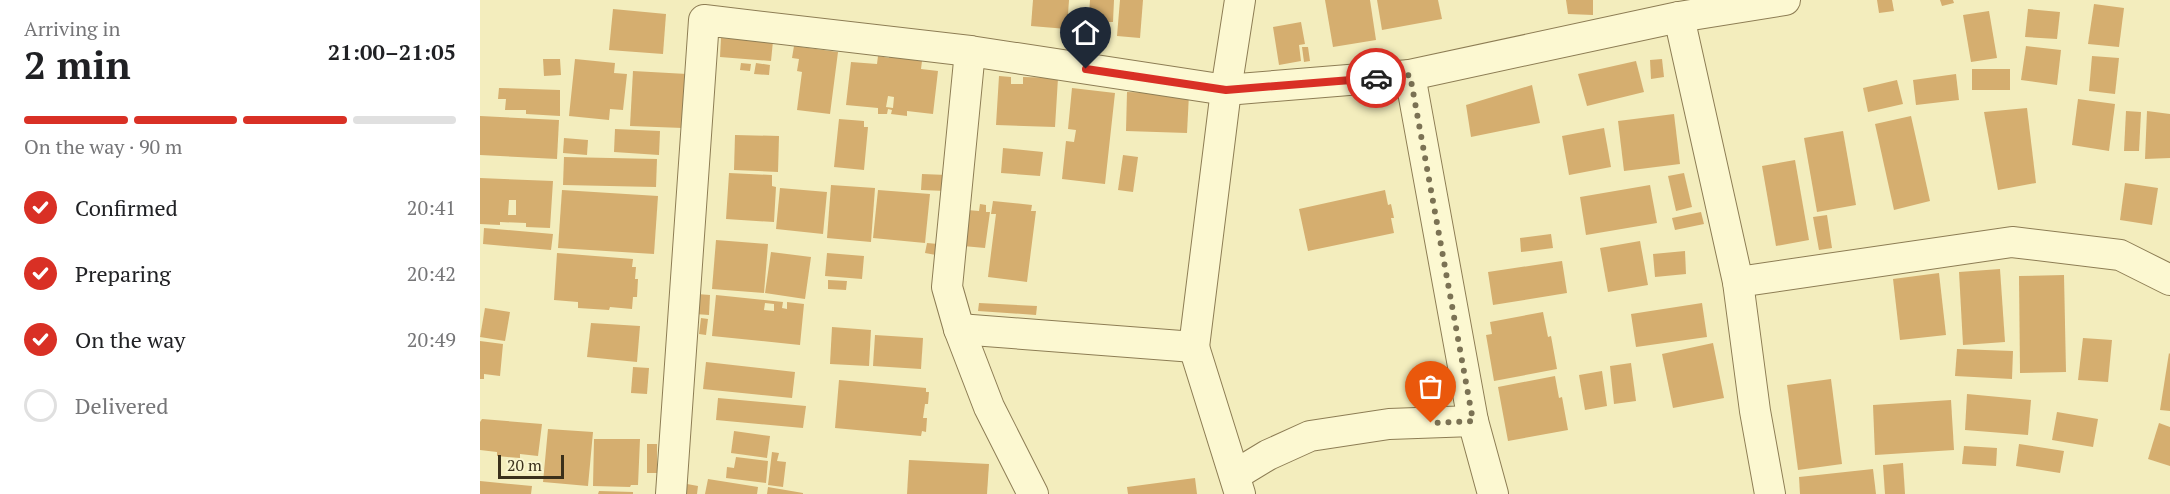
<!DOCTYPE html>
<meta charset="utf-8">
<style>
:root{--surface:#fff;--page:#f6f6f6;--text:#202124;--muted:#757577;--line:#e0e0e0;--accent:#d93025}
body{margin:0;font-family:"PT Serif",serif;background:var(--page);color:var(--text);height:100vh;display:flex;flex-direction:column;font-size:22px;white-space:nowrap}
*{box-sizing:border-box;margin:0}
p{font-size:20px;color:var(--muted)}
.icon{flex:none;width:33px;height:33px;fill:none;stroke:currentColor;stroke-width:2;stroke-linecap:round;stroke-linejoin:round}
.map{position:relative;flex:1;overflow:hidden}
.drawer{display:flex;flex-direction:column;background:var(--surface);width:480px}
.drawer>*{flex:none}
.scale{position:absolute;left:18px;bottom:15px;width:66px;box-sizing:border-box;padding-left:6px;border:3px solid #3a301b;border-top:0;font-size:16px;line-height:21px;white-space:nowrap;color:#3a301b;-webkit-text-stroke:4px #f9f5ce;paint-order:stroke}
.pin{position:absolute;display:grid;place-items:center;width:51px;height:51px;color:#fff;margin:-62px -26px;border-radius:50% 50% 50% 0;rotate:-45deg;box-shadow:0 0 6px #0007}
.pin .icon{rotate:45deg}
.courier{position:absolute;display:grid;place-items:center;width:60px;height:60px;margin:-30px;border:4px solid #d93025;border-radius:50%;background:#fff;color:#222;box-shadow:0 2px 8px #0007}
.headline em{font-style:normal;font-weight:600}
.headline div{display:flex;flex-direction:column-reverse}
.headline{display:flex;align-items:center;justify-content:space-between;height:102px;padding:0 24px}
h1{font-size:39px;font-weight:600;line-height:45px}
.bar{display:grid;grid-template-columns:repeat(4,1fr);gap:9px 6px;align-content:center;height:72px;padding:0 24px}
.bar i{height:8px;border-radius:4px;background:var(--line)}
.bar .active{background:var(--accent)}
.bar p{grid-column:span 4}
ol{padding:0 24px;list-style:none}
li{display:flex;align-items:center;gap:18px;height:66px}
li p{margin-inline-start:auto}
li .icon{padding:6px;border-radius:50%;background:var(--accent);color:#fff;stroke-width:4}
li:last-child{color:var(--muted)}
li i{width:33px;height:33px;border:3px solid var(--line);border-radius:50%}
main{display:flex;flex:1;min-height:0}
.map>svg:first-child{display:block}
.building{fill:#d5ae6f;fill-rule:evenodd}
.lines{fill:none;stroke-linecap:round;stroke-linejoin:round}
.minor-casing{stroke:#8d7d54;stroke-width:32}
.minor{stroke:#fcf8d1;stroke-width:30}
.done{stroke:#7b7254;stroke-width:6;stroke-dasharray:0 10.8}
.route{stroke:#d93025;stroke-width:8}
</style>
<main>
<section class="drawer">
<div class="headline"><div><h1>2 min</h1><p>Arriving in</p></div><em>21:00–21:05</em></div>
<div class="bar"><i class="active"></i><i class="active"></i><i class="active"></i><i></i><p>On the way · 90 m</p></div>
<ol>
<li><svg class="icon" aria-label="check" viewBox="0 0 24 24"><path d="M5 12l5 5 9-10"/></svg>Confirmed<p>20:41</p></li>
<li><svg class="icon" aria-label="check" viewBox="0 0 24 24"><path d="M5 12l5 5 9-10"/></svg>Preparing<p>20:42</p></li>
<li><svg class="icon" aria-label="check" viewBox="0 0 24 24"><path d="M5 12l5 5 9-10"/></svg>On the way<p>20:49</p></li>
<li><i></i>Delivered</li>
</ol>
</section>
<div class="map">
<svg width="1690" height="494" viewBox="0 0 1690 494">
<rect width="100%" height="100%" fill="#f3edbd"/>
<g class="building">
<polygon points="553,0 589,0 587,29 551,26"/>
<polygon points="610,0 634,0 633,22 624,22 625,17 620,16 620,19 609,16"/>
<polygon points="640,0 663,0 660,38 637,36"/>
<polygon points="845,0 890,0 896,40 853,47"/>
<polygon points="897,0 958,0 962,19 902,30"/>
<polygon points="1086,0 1113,0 1113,15 1088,14"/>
<polygon points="1397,0 1412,0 1414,11 1399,13"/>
<polygon points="1460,0 1473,0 1474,3 1462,6"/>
<polygon points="1614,4 1644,8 1639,47 1608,44"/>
<polygon points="133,9 186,14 183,54 129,50"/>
<polygon points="1548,9 1580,12 1577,39 1545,37"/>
<polygon points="1509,11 1517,58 1491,62 1483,15"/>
<polygon points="821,22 825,44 819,45 821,61 799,65 793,27"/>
<polygon points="241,38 293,41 291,61 240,57"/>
<polygon points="314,46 358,52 350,114 317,110 322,72 317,71 319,59 312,58"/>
<polygon points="1546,46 1581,50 1577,85 1541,80"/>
<polygon points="822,47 828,47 830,61 824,62"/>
<path d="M410,49L428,51L427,59L442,61L441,69L458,71L453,114L427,111V116L411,114L412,110L408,109L407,114H398V108L366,105L371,62L397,64L398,56L409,58ZM408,96L414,97L413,108L406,107Z"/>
<polygon points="1612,56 1639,58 1635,94 1609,91"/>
<polygon points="63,59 80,59 81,75 64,76"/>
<polygon points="95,59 135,63 134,73 147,74 143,110 130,109 129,120 89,116"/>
<polygon points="1182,59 1184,77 1171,79 1170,60"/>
<polygon points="1156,61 1164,92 1107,106 1098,74"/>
<polygon points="261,63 271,64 270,71 260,70"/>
<polygon points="276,63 290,65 289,75 274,74"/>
<rect x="1492" y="69" width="38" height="21"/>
<polygon points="153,71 207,74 203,128 150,126"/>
<polygon points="1476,74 1479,100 1436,105 1433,80"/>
<polygon points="519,76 531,77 531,84 543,84 543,77 578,78 575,127 516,125"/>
<polygon points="1417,80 1423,104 1388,112 1383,88"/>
<polygon points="1052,85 1060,123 991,137 986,105"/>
<polygon points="19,88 80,90 80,116 46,114 46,110 25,110 26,99 18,99"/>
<polygon points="592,88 635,93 625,184 582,179 586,141 594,142 596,130 588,129"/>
<polygon points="647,92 709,94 707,133 646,131"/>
<polygon points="1598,99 1635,104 1629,151 1592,145"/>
<polygon points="1547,108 1556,183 1518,190 1504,112"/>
<polygon points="1646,111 1661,112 1659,151 1644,151"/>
<polygon points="1667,111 1690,114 1690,158 1665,159"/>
<polygon points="1194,114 1200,164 1144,171 1138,121"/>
<polygon points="0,116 79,120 77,159 0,155"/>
<polygon points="1431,116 1450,201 1414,210 1395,124"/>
<polygon points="359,119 384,121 384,127 388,127 384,170 354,167"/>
<polygon points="1124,128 1131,167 1089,175 1082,136"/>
<polygon points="135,129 180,131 179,155 134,152"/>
<polygon points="1363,131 1376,205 1337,212 1324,138"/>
<polygon points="255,135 299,136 298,172 254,170"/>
<polygon points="84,138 108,140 107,155 83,153"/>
<polygon points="523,148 563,152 560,176 521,173"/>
<polygon points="643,155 658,157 653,192 638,190"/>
<polygon points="84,157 177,159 176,187 83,185"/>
<polygon points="1315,160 1329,240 1296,246 1282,166"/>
<polygon points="249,173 292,175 292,186 296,187 294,222 246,219"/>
<polygon points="1204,173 1212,207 1196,211 1188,176"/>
<polygon points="442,174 467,175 466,191 441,190"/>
<path d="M0,178L73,181L70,228L46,227V223L20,222V225L0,224ZM29,200H36V215H28Z"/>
<polygon points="1645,183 1678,188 1672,225 1640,220"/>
<polygon points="351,185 395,188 391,242 347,238"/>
<polygon points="1170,185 1177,223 1106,235 1100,197"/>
<polygon points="300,188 347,192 343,234 296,229"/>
<polygon points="82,190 178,196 174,254 78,248"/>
<polygon points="398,190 450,194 445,243 393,238"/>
<polygon points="905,190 908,205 911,204 914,218 911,218 914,233 828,251 819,209"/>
<polygon points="513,201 552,205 551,211 556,211 547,282 508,277 516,214 511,214"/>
<polygon points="500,204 506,205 506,212 510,212 505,248 483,246 487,210 499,211"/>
<polygon points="1221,212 1224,224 1195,230 1192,218"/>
<polygon points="1347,215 1352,248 1339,250 1333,217"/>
<polygon points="4,228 73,234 71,250 3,244"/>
<polygon points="1071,234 1073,248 1041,252 1040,238"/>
<polygon points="236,240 288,244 284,293 232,289"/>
<polygon points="1160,241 1168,285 1128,292 1120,248"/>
<polygon points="447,243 458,244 456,255 445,253"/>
<polygon points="1205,251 1206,274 1175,277 1173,254"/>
<polygon points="291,252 331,257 325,299 285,293"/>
<polygon points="77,253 153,259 152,267 156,267 155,279 158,279 157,297 153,297 152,309 130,307 129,310 98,308 98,302 74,300"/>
<polygon points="347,253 384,256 382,279 345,276"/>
<polygon points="1082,261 1087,293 1013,305 1008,272"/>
<polygon points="1520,269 1525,342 1483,345 1479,272"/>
<polygon points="1459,273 1466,335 1420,340 1413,279"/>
<polygon points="1584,275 1586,372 1540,373 1539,276"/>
<polygon points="348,280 367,281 366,290 348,289"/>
<polygon points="217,294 230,295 229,315 215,314"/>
<path d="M236,295L303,302L302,308L307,309V302L324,304L320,345L232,336ZM285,303L294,304V311L284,310Z"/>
<polygon points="499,303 557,306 556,315 498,311"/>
<polygon points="1222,303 1227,337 1156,347 1151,314"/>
<polygon points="5,308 30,312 25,341 0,337"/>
<polygon points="1063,312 1068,337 1071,336 1077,369 1014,381 1006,335 1012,334 1010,322"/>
<polygon points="221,318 228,319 226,335 219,334"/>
<polygon points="111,323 160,326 157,362 107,357"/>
<polygon points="352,327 391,330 389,366 350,364"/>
<polygon points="395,335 443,338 441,369 393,366"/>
<polygon points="1603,338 1632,340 1628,382 1598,380"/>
<polygon points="0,341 23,344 20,376 4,374 4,379 0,379"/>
<polygon points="1233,343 1244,398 1193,408 1182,354"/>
<polygon points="1477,349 1533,351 1532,379 1475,376"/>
<polygon points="1689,353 1690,354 1690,411 1680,410"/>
<polygon points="226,362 315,372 312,398 223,389"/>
<polygon points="1151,363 1156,401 1134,404 1130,366"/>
<polygon points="153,367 169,368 167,394 151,393"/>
<polygon points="1122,371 1127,406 1105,410 1099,375"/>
<polygon points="1075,376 1079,398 1082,397 1088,430 1028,441 1018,387"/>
<polygon points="1351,379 1362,464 1318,470 1307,385"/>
<polygon points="359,380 446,388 446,392 449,392 448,404 445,404 443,418 447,418 446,432 442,431 441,436 355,428"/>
<polygon points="1487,394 1551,400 1548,435 1485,430"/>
<polygon points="238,398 326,406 323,428 236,420"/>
<polygon points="1471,400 1474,450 1395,455 1393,405"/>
<polygon points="1577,412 1618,419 1613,447 1572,440"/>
<polygon points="2,419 62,424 58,456 40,454 40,458 17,456 17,452 0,450 0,422"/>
<polygon points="1679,423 1690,427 1690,466 1668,459"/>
<polygon points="68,429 113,432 108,486 63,482"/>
<polygon points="254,431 290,436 287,458 251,453"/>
<polygon points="114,439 160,439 158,485 151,485 150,487 113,486"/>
<rect x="167" y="444" width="10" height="29"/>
<polygon points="1539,444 1584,451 1580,473 1536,466"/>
<polygon points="1484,446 1517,448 1516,466 1482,464"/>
<polygon points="292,452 299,453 297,461 306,462 303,487 288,485"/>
<polygon points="256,457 288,461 286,483 246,478 247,467 254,468"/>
<polygon points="429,460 509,464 507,494 427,494"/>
<polygon points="1423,463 1425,494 1405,494 1403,465"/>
<polygon points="1393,469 1396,494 1320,494 1319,477"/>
<polygon points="715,478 717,494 648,494 647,487"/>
<polygon points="228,479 278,487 277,494 225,494"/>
<polygon points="0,481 52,486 51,494 0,494"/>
<polygon points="207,484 218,486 217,494 206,494"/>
<polygon points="288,487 323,493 323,494 287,494"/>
<polygon points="119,491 153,492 153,494 118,494"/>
</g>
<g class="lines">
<defs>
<g id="minor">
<polyline points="1199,17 1258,282 1275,411 1290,494"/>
<polyline points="490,51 467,287 479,329 509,407 553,494"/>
<polyline points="930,75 993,421"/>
<polyline points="1258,282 1532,242 1640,255 1690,280"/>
<polyline points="479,329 714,347 746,90 760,0"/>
<polyline points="714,347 760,494"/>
<polyline points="755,475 788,455 830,436 909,424 993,421 1013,494"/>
<polyline points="191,494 224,20 490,51 746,90 930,75 1199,17 1305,0"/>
</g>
</defs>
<use href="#minor" class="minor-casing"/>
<use href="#minor" class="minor"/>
</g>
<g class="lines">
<polyline class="done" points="896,78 930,75 993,421 951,423"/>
<polyline class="route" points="606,69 746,90 896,78"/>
</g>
</svg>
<div class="scale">20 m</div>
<div class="pin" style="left:951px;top:423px;background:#ea580c"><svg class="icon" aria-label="bag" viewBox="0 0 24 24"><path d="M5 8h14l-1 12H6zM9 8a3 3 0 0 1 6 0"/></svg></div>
<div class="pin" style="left:606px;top:69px;background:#1f2937"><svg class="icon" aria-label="home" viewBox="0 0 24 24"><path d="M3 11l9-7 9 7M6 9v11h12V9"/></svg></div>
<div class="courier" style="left:896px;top:78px"><svg class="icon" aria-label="car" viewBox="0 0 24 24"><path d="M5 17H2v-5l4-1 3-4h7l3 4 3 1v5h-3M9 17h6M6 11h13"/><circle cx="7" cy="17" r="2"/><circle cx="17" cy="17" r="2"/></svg></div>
</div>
</main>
